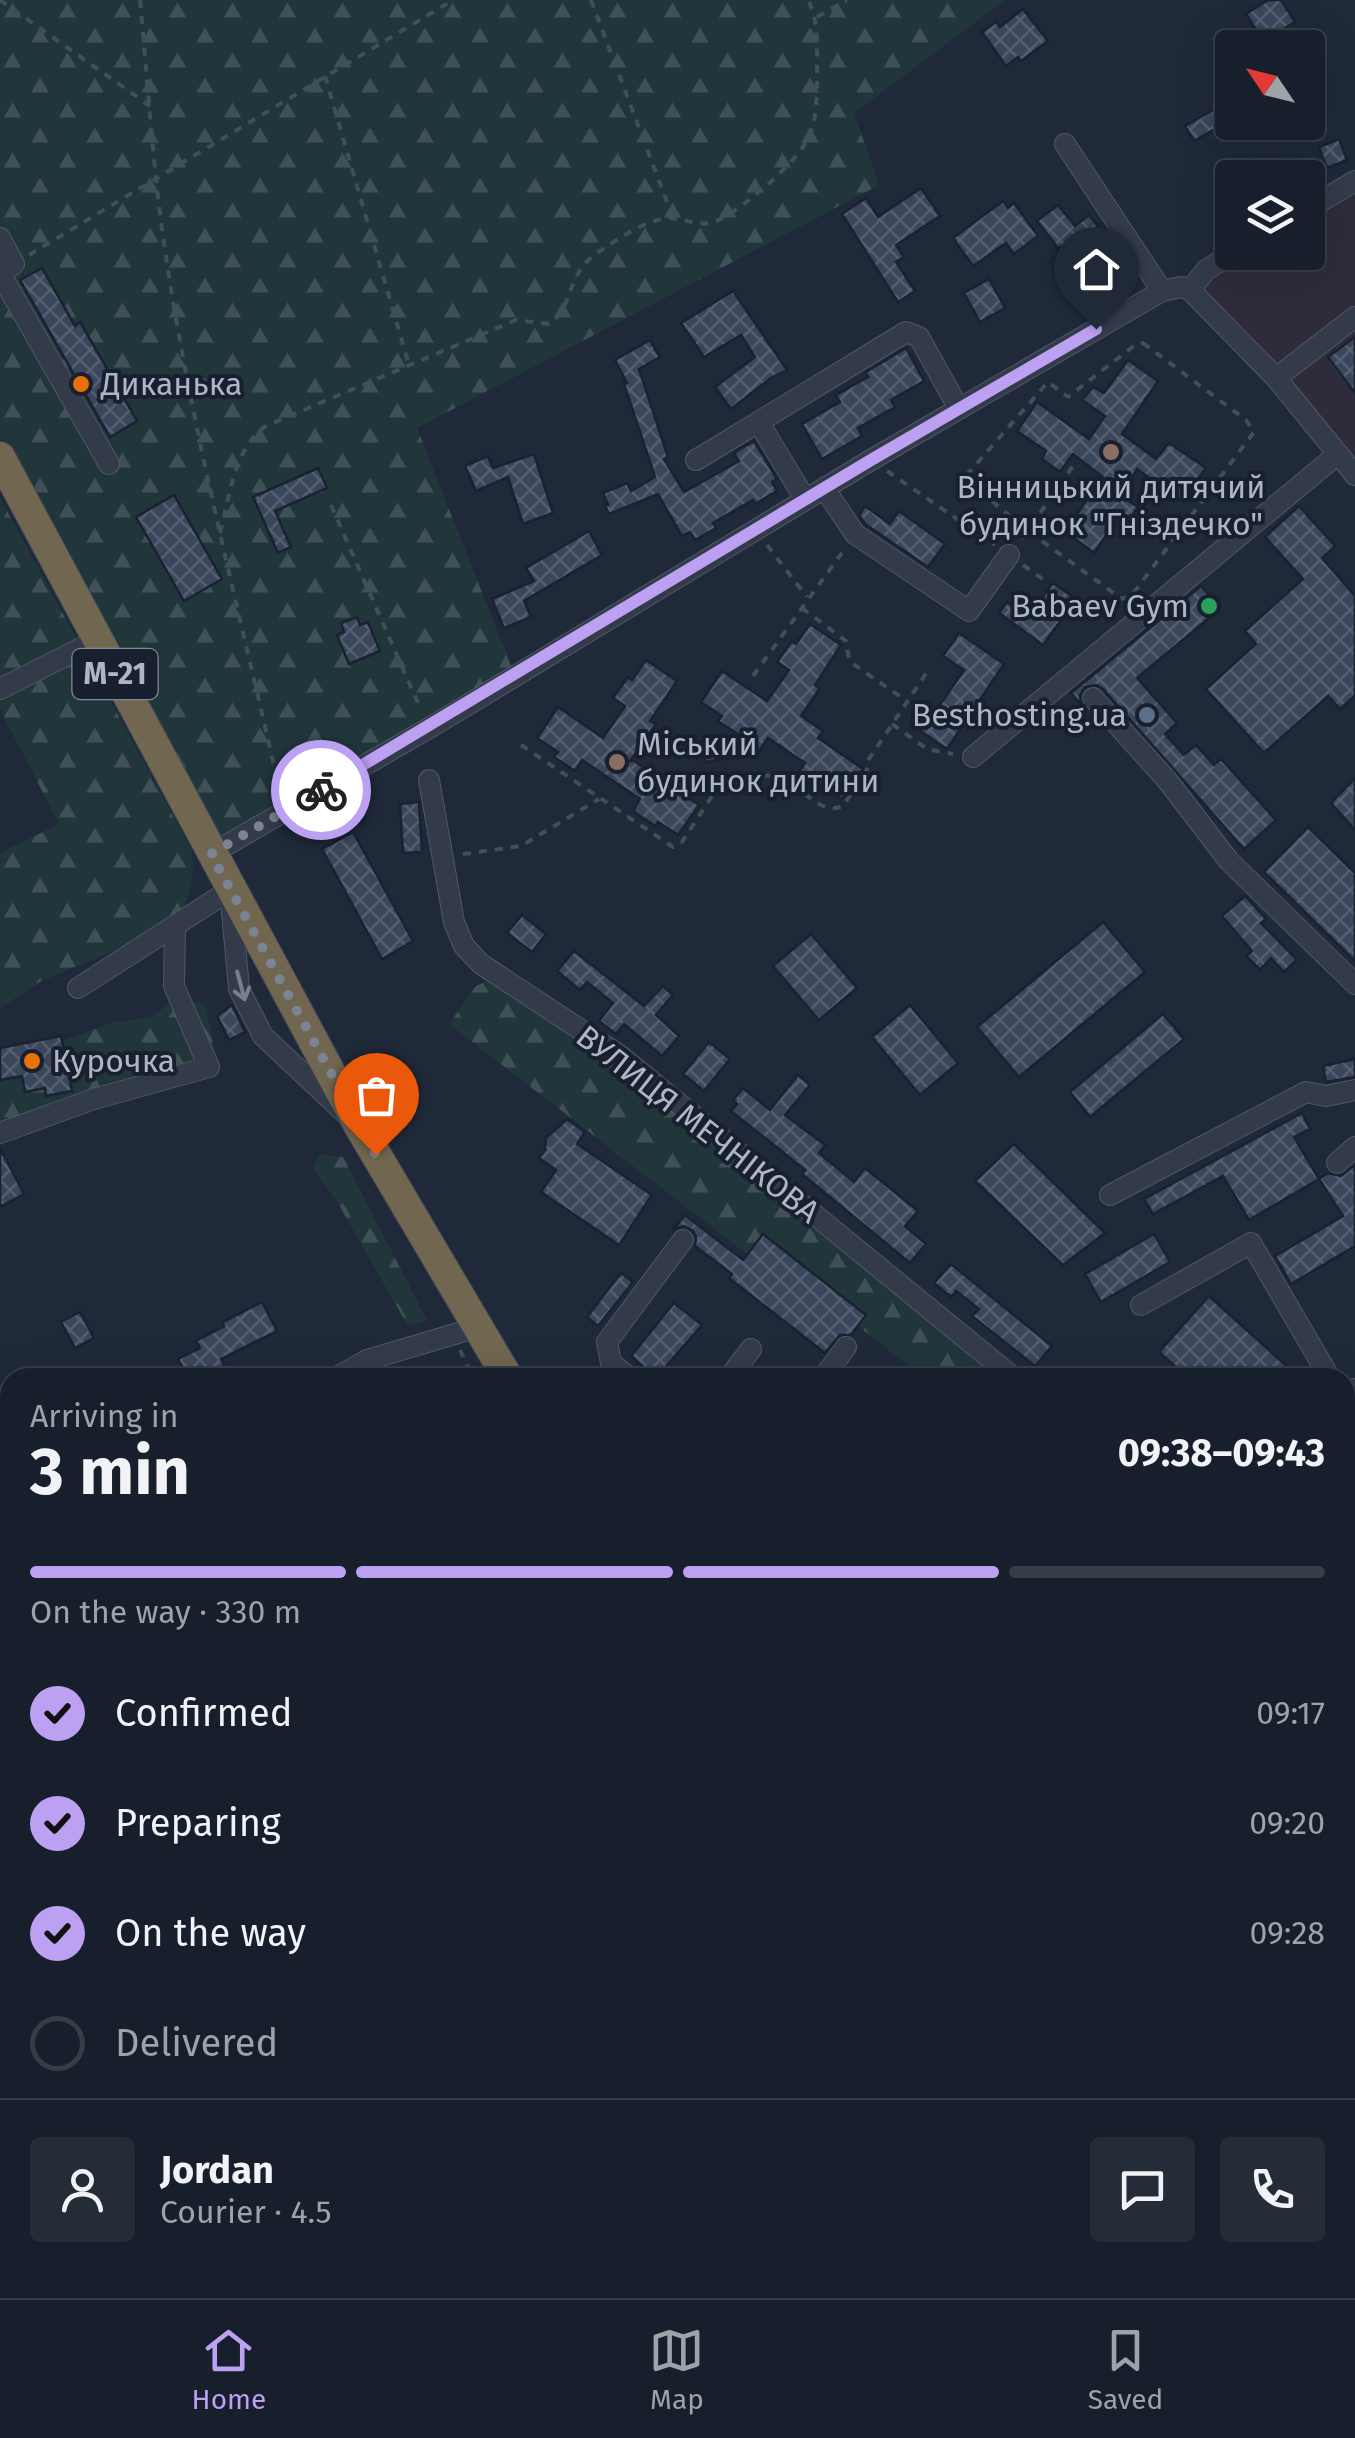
<!DOCTYPE html>
<meta charset="utf-8">
<style>
:root{--surface:#171f2c;--page:#242c38;--text:#f1f3f6;--muted:#9ea2a9;--line:#363d48;--accent:#bca0f2}
body{margin:0;font-family:"Fira Sans",sans-serif;background:var(--page);color:var(--text);height:100vh;display:flex;flex-direction:column;font-size:38px;white-space:nowrap}
*{box-sizing:border-box;margin:0}
p{font-size:32px;color:var(--muted)}
.icon{flex:none;width:55px;height:55px;fill:none;stroke:currentColor;stroke-width:2;stroke-linecap:round;stroke-linejoin:round}
.map{position:relative;flex:1;overflow:hidden}
.side{position:absolute;left:0px;top:1368px;width:1355px;height:932px;display:flex;flex-direction:column;background:var(--surface);border-radius:30px 30px 0 0;box-shadow:0 10px 40px #0002,0 0 0 2px var(--line)}
.side>*{flex:none}
.needle{width:65px;rotate:305deg}
.fabs{position:absolute;left:1215px;top:30px;display:grid;gap:20px}
.fabs a{display:grid;place-items:center;width:110px;height:110px;border-radius:10px;background:var(--surface);box-shadow:0 10px 40px #0002,0 0 0 2px var(--line);font-size:50px}
.pin{position:absolute;display:grid;place-items:center;width:85px;height:85px;color:#fff;margin:-102px -42px;border-radius:50% 50% 50% 0;rotate:-45deg;box-shadow:0 0 10px #0007}
.pin .icon{rotate:45deg}
.courier{position:absolute;display:grid;place-items:center;width:100px;height:100px;margin:-50px;border:8px solid #bca0f2;border-radius:50%;background:#fff;color:#222;box-shadow:0 2px 12px #0007}
.summary em{font-style:normal;font-weight:700}
.summary div{display:flex;flex-direction:column-reverse}
.summary{display:flex;align-items:center;justify-content:space-between;height:170px;padding:0 30px}
h1{font-size:65px;font-weight:700;line-height:75px}
.bar{display:grid;grid-template-columns:repeat(4,1fr);gap:15px 10px;align-content:center;height:120px;padding:0 30px}
.bar i{height:12px;border-radius:8px;background:var(--line)}
.bar .on{background:var(--accent)}
.bar p{grid-column:span 4}
.line{display:flex;align-items:center;gap:25px;padding:0 30px;border-top:2px solid var(--line)}
.line div{flex:1}
.round{display:grid;place-items:center;flex:none;width:105px;height:105px;border-radius:10px;background:var(--page)}
ol{padding:0 30px;list-style:none}
li{display:flex;align-items:center;gap:30px;height:110px}
li p{margin-inline-start:auto}
li .icon{padding:10px;border-radius:50%;background:var(--accent);color:#111;stroke-width:4}
li:last-child{color:var(--muted)}
li i{width:55px;height:55px;border:5px solid var(--line);border-radius:50%}
.menu{display:flex;justify-content:space-around;align-items:center;height:140px;border-top:2px solid var(--line);background:var(--surface);font-size:28px;color:var(--muted)}
.menu a{display:grid;justify-items:center;gap:5px}
.menu .on{color:var(--accent)}
.map>svg:first-child{display:block}
.medical{fill:#2e2b3b}
.forest{fill:url(#forest-firs)}
.building{fill:url(#building-cross-hatch);stroke:#1a2231;stroke-width:2.5}
.lines{fill:none;stroke-linecap:round;stroke-linejoin:round}
.minor-casing{stroke:#505868;stroke-width:22}
.highway-casing{stroke:#3d4555;stroke-width:32}
.path{stroke:#3c5255;stroke-width:4;stroke-dasharray:8 8;stroke-linecap:butt}
.minor{stroke:#333b4a;stroke-width:20}
.highway{stroke:#71664f;stroke-width:30}
.oneway{stroke:#767e8f}
.done{stroke:#7b8496;stroke-width:10;stroke-dasharray:0 18}
.route{stroke:#bca0f2;stroke-width:12}
.food-dot{fill:#e8710a;stroke:#18202f;stroke-width:4}
.education-dot{fill:#8d6e63;stroke:#18202f;stroke-width:4}
.leisure-dot{fill:#2e9e5b;stroke:#18202f;stroke-width:4}
.service-dot{fill:#5c6f8a;stroke:#18202f;stroke-width:4}
.labels{text-anchor:middle;dominant-baseline:central;stroke-width:8;stroke-linejoin:round;paint-order:stroke}
.shield{fill:#18202f;stroke:#808899;stroke-width:2.5}
.shield-label{font-size:30px;font-weight:bold;fill:#adb5c7}
.poi-label{font-size:32px;fill:#adb5c7;stroke:#18202f;text-anchor:start}
.street-label{font-size:32px;fill:#adb5c7;stroke:#18202f}
</style>
<div class="map">
<svg width="1355" height="2298" viewBox="0 0 1355 2298">
<defs>
<pattern id="forest-firs" width="22" height="20" patternUnits="userSpaceOnUse" patternTransform="scale(2.5)"><rect width="22" height="20" fill="#21363b"/><path d="M5 1l3.5 6h-7zM16 11l3.5 6h-7z" fill="#3f5156"/></pattern>
<pattern id="building-cross-hatch" width="8" height="8" patternUnits="userSpaceOnUse" patternTransform="scale(2.5)"><rect width="8" height="8" fill="#3a465b"/><path d="M0 0l8 8M0 8l8-8" fill="none" stroke="#545e71"/></pattern>
</defs>
<rect width="100%" height="100%" fill="#1f293a"/>
<polygon class="medical" points="1355,181 1355,475 1190,290 1235,253 1308,252 1308,209"/>
<g class="forest">
<polygon points="0,0 1005,0 854,113 879,185 417,428 515,676 220,849 0,436"/>
<path d="M0,498L191,849C196,879 190,900 175,926L43,980L0,1008V853L59,824L0,709Z"/>
<polygon points="496,977 607,1047 1014,1377 923,1377 858,1326 866,1315 764,1235 747,1254 449,1024 476,986"/>
<polygon points="177,999 205,1004 216,1057 92,1091 0,1124 0,1081 21,1077 25,1093 44,1089 46,1096 72,1091 63,1041 113,1022 149,1018"/>
<polygon points="319,1154 343,1157 427,1320 408,1326 335,1198 313,1169"/>
<polygon points="809,2290 1142,2290 1159,2298 813,2298"/>
</g>
<g class="building">
<polygon points="1268,0 1281,0 1295,22 1282,30 1288,40 1276,48 1268,48 1246,14"/>
<polygon points="1023,9 1048,41 1021,61 1018,57 1006,66 982,32 996,22 1000,27"/>
<polygon points="1227,102 1232,119 1194,141 1185,126"/>
<polygon points="1339,139 1347,160 1327,168 1319,147"/>
<polygon points="921,188 940,216 896,245 904,257 896,262 915,291 898,302 842,214 866,198 878,217"/>
<polygon points="1003,201 1008,208 1014,203 1038,236 1014,254 1006,243 973,266 953,238"/>
<polygon points="1058,205 1075,226 1089,215 1110,242 1083,264 1066,243 1059,249 1037,221"/>
<polygon points="42,268 75,326 80,322 137,421 110,437 20,280"/>
<polygon points="989,279 1005,308 980,322 964,293"/>
<polygon points="733,291 787,370 771,378 731,409 715,387 755,357 741,335 704,357 681,323"/>
<polygon points="1355,337 1355,393 1328,357"/>
<polygon points="650,340 660,357 639,369 668,457 664,459 684,492 739,461 734,453 754,441 777,479 772,482 777,491 755,504 753,500 713,523 716,528 695,540 690,532 682,536 658,494 609,514 605,506 608,505 603,493 627,483 631,491 655,477 624,384 627,383 615,360"/>
<polygon points="906,348 924,381 891,400 895,407 858,428 862,436 822,459 802,424 840,402 836,395 868,377 866,372"/>
<polygon points="1128,360 1158,381 1122,434 1156,459 1169,443 1206,468 1182,501 1137,469 1121,496 1138,507 1124,526 1116,521 1094,553 1065,531 1103,477 1073,454 1060,472 1042,459 1046,451 1017,431 1037,402 1089,439 1105,416 1082,400 1093,387 1104,393"/>
<polygon points="534,454 553,513 523,524 508,477 476,491 465,466 488,456 493,468"/>
<polygon points="318,468 327,488 275,511 291,547 278,553 253,497"/>
<polygon points="174,495 222,579 184,601 136,517"/>
<polygon points="865,506 890,524 899,511 945,544 928,567 865,524 859,515"/>
<polygon points="1299,506 1335,546 1322,558 1355,596 1355,696 1340,709 1328,696 1264,753 1206,689 1256,644 1245,631 1303,579 1265,537"/>
<polygon points="589,531 602,555 524,601 531,617 504,628 492,599 534,581 526,568"/>
<polygon points="1053,583 1076,599 1043,645 999,613 1007,602 1028,617"/>
<polygon points="1201,586 1220,609 1137,678 1177,723 1165,734 1184,755 1196,745 1214,765 1221,759 1276,820 1244,849 1103,689 1096,685 1085,687 1080,695 1081,704 1071,693"/>
<polygon points="357,617 360,625 368,622 380,651 349,664 337,635 344,632 341,623"/>
<polygon points="810,624 841,645 815,685 820,688 801,716 823,731 818,738 863,769 842,799 822,785 819,790 797,775 805,763 768,738 757,754 705,762 702,742 741,736 718,721 722,716 701,702 722,671 767,701 789,670 777,662 792,641 796,644"/>
<polygon points="959,633 1004,664 947,749 910,724 925,701 937,709 964,670 943,656"/>
<polygon points="646,660 677,681 650,721 656,724 630,761 634,761 699,805 678,835 658,822 655,826 633,811 640,799 582,760 575,771 554,757 558,752 537,738 558,707 603,738 625,706 613,698 628,677 632,680"/>
<polygon points="1355,778 1355,830 1331,803"/>
<polygon points="419,802 422,852 403,853 400,804"/>
<polygon points="1308,827 1355,873 1355,961 1264,872"/>
<polygon points="353,832 413,941 382,959 322,849"/>
<polygon points="1245,896 1266,919 1261,923 1297,960 1284,972 1271,958 1260,970 1246,956 1252,951 1222,916"/>
<polygon points="522,915 546,934 532,952 507,933"/>
<polygon points="1103,922 1145,972 1019,1077 977,1027"/>
<polygon points="811,934 857,988 819,1020 773,966"/>
<polygon points="574,951 644,1006 663,986 673,995 656,1015 679,1036 662,1056 624,1024 616,1034 599,1021 613,1003 587,982 580,990 557,971"/>
<polygon points="232,1005 245,1032 229,1040 217,1016"/>
<polygon points="910,1005 958,1063 920,1095 872,1037"/>
<polygon points="1163,1014 1184,1039 1090,1117 1070,1092"/>
<polygon points="61,1036 72,1091 46,1096 45,1088 25,1092 22,1076 0,1080 0,1048"/>
<polygon points="709,1042 730,1059 704,1091 683,1074"/>
<polygon points="1355,1059 1355,1077 1326,1082 1323,1066"/>
<polygon points="798,1075 810,1085 785,1115 825,1145 819,1153 854,1182 865,1168 918,1211 905,1226 926,1244 910,1263 802,1174 805,1170 731,1111 737,1104 733,1100 743,1088 770,1110"/>
<polygon points="1302,1113 1310,1129 1294,1137 1319,1179 1249,1220 1223,1176 1153,1214 1144,1199"/>
<polygon points="567,1119 585,1132 577,1144 652,1195 619,1245 541,1192 556,1170 539,1158 545,1150 546,1138"/>
<polygon points="1014,1144 1105,1233 1063,1265 975,1181"/>
<polygon points="0,1148 24,1194 0,1207"/>
<polygon points="1355,1165 1355,1246 1291,1284 1275,1256 1343,1216 1319,1179 1328,1173 1341,1176"/>
<polygon points="685,1215 743,1260 763,1234 866,1315 851,1335 840,1335 825,1353 729,1278 732,1274 695,1246 696,1236 692,1230 684,1226 674,1229"/>
<polygon points="1154,1234 1170,1262 1101,1302 1085,1274"/>
<polygon points="951,1264 1052,1346 1035,1366 972,1316 979,1309 956,1291 951,1297 934,1283"/>
<polygon points="621,1273 633,1282 598,1326 587,1317"/>
<polygon points="1209,1296 1291,1370 1284,1378 1188,1378 1159,1352"/>
<polygon points="262,1302 277,1331 221,1359 230,1378 162,1378 182,1367 178,1359 200,1348 196,1341 224,1326 223,1322"/>
<polygon points="674,1303 702,1325 656,1378 631,1356"/>
<polygon points="80,1312 94,1338 75,1348 61,1322"/>
</g>
<g class="lines">
<defs>
<g id="minor">
<polyline points="1065,144 1162,291"/>
<polyline points="1308,209 1355,181"/>
<polyline points="0,238 14,264 0,273"/>
<polyline points="0,273 109,464"/>
<polyline points="1190,290 1276,378 1355,475"/>
<polyline points="1190,290 1206,270 1235,252"/>
<polyline points="1276,378 1355,317"/>
<polyline points="759,423 805,499"/>
<polyline points="696,460 906,332 919,337 959,409"/>
<polyline points="824,488 855,534 969,611 1009,555"/>
<polyline points="0,689 97,640"/>
<polyline points="1093,698 1167,780 1229,861 1355,984"/>
<polyline points="973,757 1338,454"/>
<polyline points="429,780 454,922 464,946 481,964 622,1057 1014,1378"/>
<polyline points="211,854 436,724 871,460 1162,291 1181,287 1190,290"/>
<polyline points="78,988 230,890 239,989 263,1036 345,1113"/>
<polyline points="0,1133 94,1099 209,1067 174,986 175,926"/>
<polyline points="1337,1163 1355,1147"/>
<polyline points="1110,1195 1306,1092 1326,1096 1355,1090"/>
<polyline points="1141,1305 1251,1243 1330,1378"/>
<polyline points="335,1378 367,1360 465,1331"/>
<polyline points="630,1378 611,1363 607,1342 683,1240"/>
<polyline points="729,1378 751,1349"/>
<polyline points="823,1378 846,1347"/>
<polyline points="1345,1400 1355,1389"/>
<polyline points="1345,1483 1355,1478"/>
<polyline points="0,1557 10,1552"/>
<polyline points="1345,1731 1355,1726"/>
<polyline points="1345,1951 1355,1947"/>
<polyline points="0,1971 10,1966"/>
<polyline points="1345,1984 1355,2004"/>
<polyline points="809,2290 813,2298"/>
<polyline points="214,2298 222,2290"/>
<polyline points="250,2298 289,2290"/>
<polyline points="791,2298 794,2290"/>
</g>
<g id="highway">
<polyline points="0,457 358,1124 508,1378"/>
<polyline points="1345,1883 1355,1879"/>
<polyline points="1345,1906 1355,1902"/>
<polyline points="1345,1935 1355,1930"/>
<polyline points="436,2298 443,2290"/>
<polyline points="468,2298 475,2290"/>
<polyline points="508,2298 525,2290"/>
</g>
</defs>
<use href="#minor" class="minor-casing"/>
<use href="#highway" class="highway-casing"/>
<g class="path">
<polyline points="0,0 150,106"/>
<path d="M140,0C148,85 153,172 166,257C193,437 240,614 280,792"/>
<polyline points="591,0 673,218"/>
<polyline points="817,17 847,0"/>
<polyline points="325,76 409,365"/>
<polyline points="29,255 453,0"/>
<polygon points="1143,343 1246,420 1254,432 1132,595 1122,599 1028,531 964,478 1048,382 1068,397 1135,345"/>
<polyline points="887,471 995,545"/>
<polyline points="331,505 421,710"/>
<path d="M220,533C230,497 233,449 266,426L516,320L549,324C575,307 565,272 600,251C618,239 647,219 669,218C684,218 699,227 714,222C732,215 750,199 765,187C818,139 817,130 817,60C817,38 818,20 808,0"/>
<polyline points="1022,539 1073,466"/>
<polyline points="767,545 807,597"/>
<polyline points="1023,565 1044,580"/>
<polyline points="802,608 846,641 849,659 853,664 907,701"/>
<polyline points="753,676 844,550"/>
<polyline points="892,724 927,749 953,754"/>
<path d="M521,745L673,847L682,842L716,790C732,784 763,771 780,777C801,784 819,817 843,806L867,770V762L929,669"/>
<polyline points="463,854 521,846 599,799"/>
<polyline points="460,1350 473,1378"/>
<polyline points="1345,1833 1355,1843"/>
<polyline points="608,2298 625,2290"/>
</g>
<use href="#minor" class="minor"/>
<use href="#highway" class="highway"/>
</g>
<defs><path id="oneway-shaft" d="M-6 0H5M1.5-3L5.5 0L1.5 3" fill="none" stroke-width="1.6" stroke-linecap="round" stroke-linejoin="round" transform="scale(2.5)"/></defs>
<use class="oneway" href="#oneway-shaft" transform="translate(241 986) rotate(75)"/>
<g class="lines">
<polyline class="done" points="321,790 211,854 376,1155"/>
<polyline class="route" points="321,790 871,460 1096,329"/>
</g>
<g class="food-dot">
<circle cx="81" cy="384" r="10"/>
<circle cx="32" cy="1061" r="10"/>
</g>
<g class="education-dot">
<circle cx="1111" cy="452" r="10"/>
<circle cx="617" cy="762" r="10"/>
</g>
<circle class="leisure-dot" cx="1209" cy="606" r="10"/>
<circle class="service-dot" cx="1147" cy="715" r="10"/>
<g class="labels">
<rect class="shield" x="72.5" y="649" width="85" height="50" rx="8"/>
<g class="shield-label">
<text x="115" y="674">М-21</text>
</g>
<g class="poi-label">
<text x="101" y="384">Диканька</text>
<text x="1111" y="487" text-anchor="middle">Вінницький дитячий<tspan x="1111" dy="37">будинок "Гніздечко"</tspan></text>
<text x="1189" y="606" text-anchor="end">Babaev Gym</text>
<text x="1127" y="715" text-anchor="end">Besthosting.ua</text>
<text x="637" y="744">Міський<tspan x="637" dy="37">будинок дитини</tspan></text>
<text x="52" y="1061">Курочка</text>
</g>
<g class="street-label">
<text transform="translate(698 1124) rotate(38)">ВУЛИЦЯ МЕЧНІКОВА</text>
</g>
</g>
</svg>
<div class="fabs">
<a><svg class="needle" viewBox="-14 -14 28 28"><path d="M0-13l5 13h-10z" fill="#e53935"/><path d="M0 13l5-13h-10z" fill="#9ea2a9"/></svg></a>
<a><svg class="icon" aria-label="layers" viewBox="0 0 24 24"><path d="M12 4l9 5-9 5-9-5zM3 14l9 5 9-5"/></svg></a>
</div>
<div class="pin" style="left:376px;top:1155px;background:#ea580c"><svg class="icon" aria-label="bag" viewBox="0 0 24 24"><path d="M5 8h14l-1 12H6zM9 8a3 3 0 0 1 6 0"/></svg></div>
<div class="pin" style="left:1096px;top:329px;background:#1f2937"><svg class="icon" aria-label="home" viewBox="0 0 24 24"><path d="M3 11l9-7 9 7M6 9v11h12V9"/></svg></div>
<div class="courier" style="left:321px;top:790px"><svg class="icon" aria-label="bike" viewBox="0 0 24 24"><circle cx="6" cy="16" r="4"/><circle cx="18" cy="16" r="4"/><path d="M6 16l4-8h5l3 8M10 8l3 8H6M13 5h3"/></svg></div>
<section class="side">
<div class="summary"><div><h1>3 min</h1><p>Arriving in</p></div><em>09:38–09:43</em></div>
<div class="bar"><i class="on"></i><i class="on"></i><i class="on"></i><i></i><p>On the way · 330 m</p></div>
<ol>
<li><svg class="icon" aria-label="check" viewBox="0 0 24 24"><path d="M5 12l5 5 9-10"/></svg>Confirmed<p>09:17</p></li>
<li><svg class="icon" aria-label="check" viewBox="0 0 24 24"><path d="M5 12l5 5 9-10"/></svg>Preparing<p>09:20</p></li>
<li><svg class="icon" aria-label="check" viewBox="0 0 24 24"><path d="M5 12l5 5 9-10"/></svg>On the way<p>09:28</p></li>
<li><i></i>Delivered</li>
</ol>
<div class="line" style="height:180px"><a class="round"><svg class="icon" aria-label="person" viewBox="0 0 24 24"><circle cx="12" cy="8" r="4"/><path d="M4 21q1-7 8-7t8 7"/></svg></a><div><b>Jordan</b><p>Courier · 4.5</p></div><a class="round"><svg class="icon" aria-label="chat" viewBox="0 0 24 24"><path d="M4 5h16v11H9l-5 4z"/></svg></a><a class="round"><svg class="icon" aria-label="phone" viewBox="0 0 24 24"><path d="M5 4h4l2 5-3 2q2 4 5 5l2-3 5 2v4C11 20 4 13 5 4z"/></svg></a></div>
</section>
</div>
<nav class="menu">
<a class="on"><svg class="icon" aria-label="home" viewBox="0 0 24 24"><path d="M3 11l9-7 9 7M6 9v11h12V9"/></svg>Home</a>
<a><svg class="icon" aria-label="map" viewBox="0 0 24 24"><path d="M3 6l6-2 6 2 6-2v14l-6 2-6-2-6 2zM9 4v14M15 6v14"/></svg>Map</a>
<a><svg class="icon" aria-label="saved" viewBox="0 0 24 24"><path d="M7 4h10v16l-5-4-5 4z"/></svg>Saved</a>
</nav>
